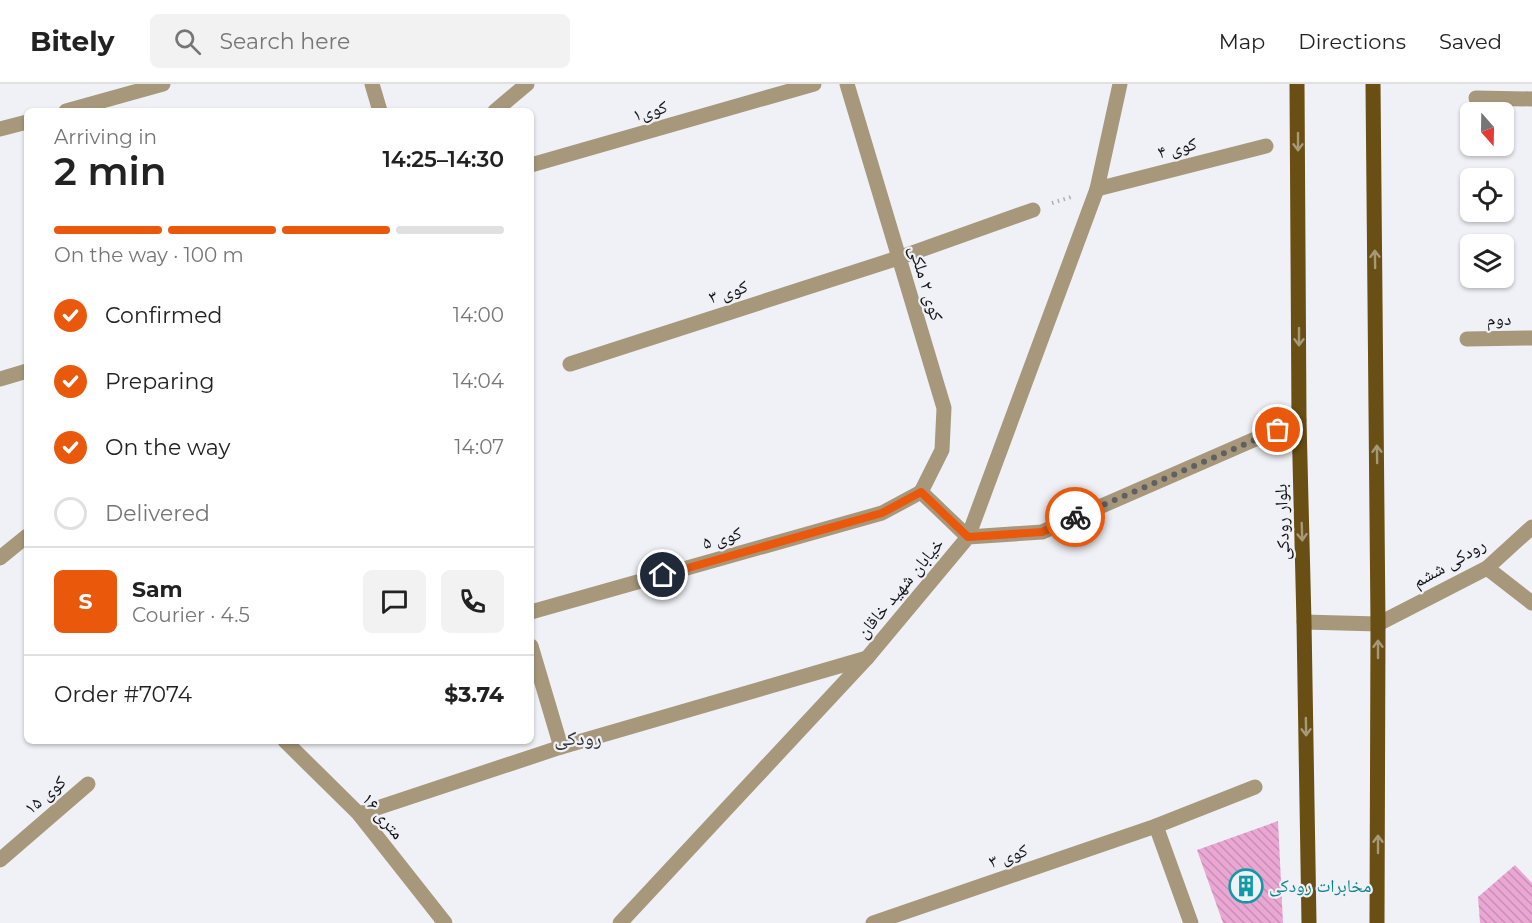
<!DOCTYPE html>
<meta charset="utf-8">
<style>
:root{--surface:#fff;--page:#f2f2f2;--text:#222;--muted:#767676;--line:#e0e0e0;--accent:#ea580c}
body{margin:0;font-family:Montserrat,"Noto Naskh Arabic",sans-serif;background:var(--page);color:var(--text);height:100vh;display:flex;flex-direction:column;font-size:22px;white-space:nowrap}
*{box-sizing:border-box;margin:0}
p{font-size:20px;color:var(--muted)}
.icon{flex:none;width:33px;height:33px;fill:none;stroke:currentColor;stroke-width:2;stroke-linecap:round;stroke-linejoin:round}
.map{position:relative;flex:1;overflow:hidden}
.drawer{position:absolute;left:24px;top:24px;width:510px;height:636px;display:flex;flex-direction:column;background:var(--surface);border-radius:9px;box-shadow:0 2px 4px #0004}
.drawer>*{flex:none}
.needle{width:39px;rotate:160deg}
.tools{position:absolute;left:1460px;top:18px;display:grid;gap:12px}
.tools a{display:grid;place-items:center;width:54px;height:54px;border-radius:9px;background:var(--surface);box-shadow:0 2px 4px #0004;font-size:30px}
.pin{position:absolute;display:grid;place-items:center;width:51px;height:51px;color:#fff;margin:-26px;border:3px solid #fff;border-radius:50%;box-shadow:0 2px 6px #0007}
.courier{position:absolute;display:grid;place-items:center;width:60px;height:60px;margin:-30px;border:4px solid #ea580c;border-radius:50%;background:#fff;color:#222;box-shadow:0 2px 8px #0007}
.summary em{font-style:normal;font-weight:600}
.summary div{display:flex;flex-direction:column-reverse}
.summary{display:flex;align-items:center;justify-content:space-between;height:102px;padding:0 30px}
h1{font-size:39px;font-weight:600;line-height:45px}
.bar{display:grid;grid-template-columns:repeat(4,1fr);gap:9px 6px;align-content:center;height:72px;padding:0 30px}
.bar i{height:8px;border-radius:4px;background:var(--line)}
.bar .selected{background:var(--accent)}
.bar p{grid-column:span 4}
.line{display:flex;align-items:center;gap:15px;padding:0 30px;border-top:2px solid var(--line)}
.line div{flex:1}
.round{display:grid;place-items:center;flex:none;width:63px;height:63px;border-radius:9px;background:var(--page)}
ol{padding:0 30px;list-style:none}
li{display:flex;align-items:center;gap:18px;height:66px}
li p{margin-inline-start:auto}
li .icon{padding:6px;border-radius:50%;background:var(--accent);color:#fff;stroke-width:4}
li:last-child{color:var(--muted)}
li i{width:33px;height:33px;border:3px solid var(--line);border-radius:50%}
header{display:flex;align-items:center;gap:36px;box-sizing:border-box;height:84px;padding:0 30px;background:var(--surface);border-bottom:2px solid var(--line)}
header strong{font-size:28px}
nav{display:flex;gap:33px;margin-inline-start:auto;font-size:21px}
.search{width:420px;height:54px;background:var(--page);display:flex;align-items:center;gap:15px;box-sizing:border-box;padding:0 21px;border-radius:9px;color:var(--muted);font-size:22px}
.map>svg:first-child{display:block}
.building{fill:url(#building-back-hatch)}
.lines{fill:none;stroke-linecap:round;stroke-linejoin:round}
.path{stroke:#adaeb2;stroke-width:4;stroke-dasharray:1.5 4.5;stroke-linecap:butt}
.minor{stroke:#a7987c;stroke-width:15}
.major{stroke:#694f13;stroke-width:15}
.oneway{stroke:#a69879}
.done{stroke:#606063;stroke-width:6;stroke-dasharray:0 10.8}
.route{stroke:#ea580c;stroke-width:8}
.labels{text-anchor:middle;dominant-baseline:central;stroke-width:4.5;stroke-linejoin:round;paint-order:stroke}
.street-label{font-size:18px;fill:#121214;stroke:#f0f1f6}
.culture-label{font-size:18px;fill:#0d838f;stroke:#f0f1f6;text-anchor:start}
.neighbourhood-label{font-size:20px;fill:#313135;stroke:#f0f1f6}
</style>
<header>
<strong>Bitely</strong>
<div class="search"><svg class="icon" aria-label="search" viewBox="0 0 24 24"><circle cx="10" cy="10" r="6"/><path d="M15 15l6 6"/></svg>Search here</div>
<nav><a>Map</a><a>Directions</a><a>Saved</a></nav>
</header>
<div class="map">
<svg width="1532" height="839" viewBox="0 0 1532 839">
<defs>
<pattern id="building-back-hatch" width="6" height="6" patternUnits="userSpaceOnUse" patternTransform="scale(1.5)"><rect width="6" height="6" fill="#eaa7d3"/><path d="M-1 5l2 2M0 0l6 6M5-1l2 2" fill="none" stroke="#c88fb4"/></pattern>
</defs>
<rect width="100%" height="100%" fill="#f0f1f6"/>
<g class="building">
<polygon points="1278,737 1283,839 1223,839 1197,766"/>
<polygon points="1515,781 1532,799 1532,839 1480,839 1478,813"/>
</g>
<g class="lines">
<polyline class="path" points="1052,119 1071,113"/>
<g class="minor">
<polyline points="372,0 380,27"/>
<polyline points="847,0 944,324 942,366 921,408"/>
<polyline points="1476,14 1532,15"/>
<polyline points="66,27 163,0"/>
<polyline points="495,27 527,0"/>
<polyline points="0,45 27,38"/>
<polyline points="531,81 814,0"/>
<polyline points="1097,105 1266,62"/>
<polyline points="1467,255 1532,254"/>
<polyline points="570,280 898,174 1033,126"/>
<polyline points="0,295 27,287"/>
<polyline points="921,408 968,453 1097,105 1120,0"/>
<polyline points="0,474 27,452"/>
<polyline points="1487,484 1532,519"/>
<polyline points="531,528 882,429 921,408"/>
<polyline points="1304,538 1378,540 1487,484 1532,443"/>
<polyline points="531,562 561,663"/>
<polyline points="285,657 359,730 445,839"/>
<polyline points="359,730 561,663 867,574"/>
<polyline points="1156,742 1191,839"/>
<polyline points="0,776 88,700"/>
<polyline points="620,839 867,574 968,453 1042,448 1299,336"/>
<polyline points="873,839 1156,742 1255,703"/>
</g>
<g class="major">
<polyline points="1297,0 1299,336 1304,538 1309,839"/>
<polyline points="1373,0 1378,540 1377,839"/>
</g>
</g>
<defs><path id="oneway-shaft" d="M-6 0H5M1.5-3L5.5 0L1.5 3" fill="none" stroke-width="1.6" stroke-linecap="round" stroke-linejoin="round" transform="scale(1.5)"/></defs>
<g class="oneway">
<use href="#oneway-shaft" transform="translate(1298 58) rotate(90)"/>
<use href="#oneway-shaft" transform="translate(1375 175) rotate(-91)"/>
<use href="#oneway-shaft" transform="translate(1299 253) rotate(90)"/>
<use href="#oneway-shaft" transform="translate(1377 370) rotate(-91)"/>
<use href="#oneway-shaft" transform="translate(1302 448) rotate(88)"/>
<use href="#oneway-shaft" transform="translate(1378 565) rotate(-90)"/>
<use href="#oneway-shaft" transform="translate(1306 643) rotate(89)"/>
<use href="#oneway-shaft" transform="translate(1378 760) rotate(-90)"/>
</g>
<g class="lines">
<polyline class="done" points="1075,433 1278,346"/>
<polyline class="route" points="663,491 882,429 921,408 968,453 1042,448 1075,433"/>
</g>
<defs>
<symbol id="building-ring" viewBox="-11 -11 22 22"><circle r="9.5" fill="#f0f1f6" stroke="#0f9aa8" stroke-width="1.5"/><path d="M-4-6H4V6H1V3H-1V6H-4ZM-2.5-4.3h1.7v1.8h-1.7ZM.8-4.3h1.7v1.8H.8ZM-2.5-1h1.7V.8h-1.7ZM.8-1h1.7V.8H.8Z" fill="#0f9aa8"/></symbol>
</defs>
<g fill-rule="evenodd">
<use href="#building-ring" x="1227" y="783" width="38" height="38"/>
</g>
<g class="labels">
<g class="street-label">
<text transform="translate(650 27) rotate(-16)">کوی۱</text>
<text transform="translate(1177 64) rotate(-14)">کوی ۴</text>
<text transform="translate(926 199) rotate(73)">کوی ۲ ملکی</text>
<text transform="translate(728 208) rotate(-18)">کوی ۳</text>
<text transform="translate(1499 235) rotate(-1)">دوم</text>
<text transform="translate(1282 438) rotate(-92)">بلوار رودکی</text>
<text transform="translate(722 454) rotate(-16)">کوی ۵</text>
<text transform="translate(1449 479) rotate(-30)">رودکی ششم</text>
<text transform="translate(900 504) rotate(-50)">خیابان شهید خاقان</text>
<text transform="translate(45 711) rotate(-41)">کوی ۱۵</text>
<text transform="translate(383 732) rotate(50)">۱۶ متری</text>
<text transform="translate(1008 772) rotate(-19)">کوی ۳</text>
</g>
<g class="culture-label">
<text x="1269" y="802">مخابرات رودکی</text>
</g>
<g class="neighbourhood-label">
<text x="578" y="654">رودکی</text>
</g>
</g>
</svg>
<div class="tools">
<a><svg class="needle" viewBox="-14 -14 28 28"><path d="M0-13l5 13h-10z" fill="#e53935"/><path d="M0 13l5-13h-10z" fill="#767676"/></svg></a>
<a><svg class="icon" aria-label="locate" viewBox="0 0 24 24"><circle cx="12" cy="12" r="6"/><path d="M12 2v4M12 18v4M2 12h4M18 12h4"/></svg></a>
<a><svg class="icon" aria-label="layers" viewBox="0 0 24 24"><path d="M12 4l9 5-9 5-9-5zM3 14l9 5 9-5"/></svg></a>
</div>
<div class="pin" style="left:1278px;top:346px;background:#ea580c"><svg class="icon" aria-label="bag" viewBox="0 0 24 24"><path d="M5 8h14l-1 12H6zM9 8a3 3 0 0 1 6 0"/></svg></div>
<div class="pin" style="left:663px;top:491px;background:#1f2937"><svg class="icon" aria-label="home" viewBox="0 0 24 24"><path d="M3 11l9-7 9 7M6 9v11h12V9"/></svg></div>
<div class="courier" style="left:1075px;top:433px"><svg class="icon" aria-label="bike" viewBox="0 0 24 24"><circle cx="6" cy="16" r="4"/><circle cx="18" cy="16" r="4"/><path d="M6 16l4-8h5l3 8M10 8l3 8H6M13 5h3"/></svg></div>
<section class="drawer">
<div class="summary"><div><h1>2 min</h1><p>Arriving in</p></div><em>14:25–14:30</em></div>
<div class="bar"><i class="selected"></i><i class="selected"></i><i class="selected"></i><i></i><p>On the way · 100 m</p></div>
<ol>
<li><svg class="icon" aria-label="check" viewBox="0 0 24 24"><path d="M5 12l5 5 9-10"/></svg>Confirmed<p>14:00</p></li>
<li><svg class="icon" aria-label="check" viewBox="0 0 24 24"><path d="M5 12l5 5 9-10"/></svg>Preparing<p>14:04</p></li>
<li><svg class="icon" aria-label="check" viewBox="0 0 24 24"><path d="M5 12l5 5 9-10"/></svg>On the way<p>14:07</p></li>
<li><i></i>Delivered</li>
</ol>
<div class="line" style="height:108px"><b class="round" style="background:var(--accent);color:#fff">S</b><div><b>Sam</b><p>Courier · 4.5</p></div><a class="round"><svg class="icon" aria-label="chat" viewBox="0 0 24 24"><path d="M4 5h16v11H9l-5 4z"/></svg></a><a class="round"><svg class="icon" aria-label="phone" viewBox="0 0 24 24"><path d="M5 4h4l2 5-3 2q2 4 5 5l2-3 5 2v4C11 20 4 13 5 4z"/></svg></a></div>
<div class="line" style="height:78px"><div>Order #7074</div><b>$3.74</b></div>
</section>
</div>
